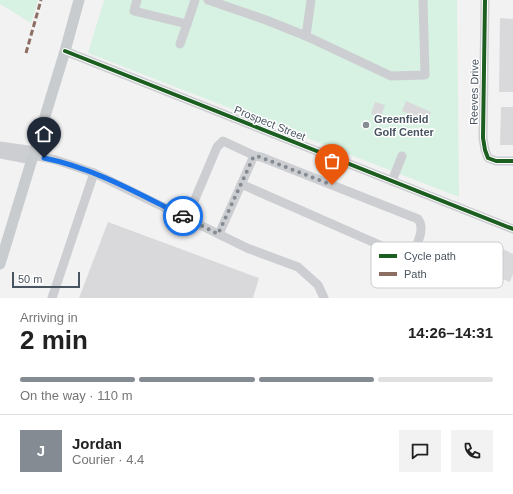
<!DOCTYPE html>
<meta charset="utf-8">
<style>
:root{--surface:#fff;--page:#f2f2f2;--text:#222;--muted:#767676;--line:#e0e0e0;--accent:#848b93}
body{margin:0;font-family:Helvetica,sans-serif;background:var(--page);color:var(--text);height:100vh;display:flex;flex-direction:column;font-size:15px;white-space:nowrap}
*{box-sizing:border-box;margin:0}
p{font-size:13px;color:var(--muted)}
.icon{flex:none;width:22px;height:22px;fill:none;stroke:currentColor;stroke-width:2;stroke-linecap:round;stroke-linejoin:round}
.map{position:relative;height:298px;overflow:hidden}
.drawer{display:flex;flex-direction:column;background:var(--surface);flex:1}
.drawer>*{flex:none}
.scale{position:absolute;left:12px;bottom:10px;width:68px;box-sizing:border-box;padding-left:4px;border:2px solid #485460;border-top:0;font-size:11px;line-height:14px;white-space:nowrap;color:#485460;-webkit-text-stroke:3px #fff;paint-order:stroke}
.pin{position:absolute;display:grid;place-items:center;width:34px;height:34px;color:#fff;margin:-41px -17px;border-radius:50% 50% 50% 0;rotate:-45deg;box-shadow:0 0 4px #0007}
.pin .icon{rotate:45deg}
.courier{position:absolute;display:grid;place-items:center;width:40px;height:40px;margin:-20px;border:3px solid #1a73e8;border-radius:50%;background:#fff;color:#222;box-shadow:0 1px 5px #0007}
.headline em{font-style:normal;font-weight:600}
.headline div{display:flex;flex-direction:column-reverse}
.headline{display:flex;align-items:center;justify-content:space-between;height:68px;padding:0 20px}
h1{font-size:26px;font-weight:600;line-height:30px}
.bar{display:grid;grid-template-columns:repeat(4,1fr);gap:6px 4px;align-content:center;height:48px;padding:0 20px}
.bar i{height:5px;border-radius:3px;background:var(--line)}
.bar .current{background:var(--accent)}
.bar p{grid-column:span 4}
.line{display:flex;align-items:center;gap:10px;padding:0 20px;border-top:1px solid var(--line)}
.line div{flex:1}
.round{display:grid;place-items:center;flex:none;width:42px;height:42px;border-radius:0px;background:var(--page)}
.map>svg:first-child{display:block}
.green{fill:#d7f2e2}
.building{fill:#d9d9db}
.lines{fill:none;stroke-linecap:round;stroke-linejoin:round}
.minor{stroke:#ccced1;stroke-width:9}
.major{stroke:#c8cccf;stroke-width:11}
.quiet{stroke:#8d6e63;stroke-width:3;stroke-dasharray:6 3;stroke-linecap:butt}
.cycleway-casing{stroke:#fff;stroke-width:6}
.cycleway{stroke:#1b5e20;stroke-width:4}
.done{stroke:#848b93;stroke-width:4;stroke-dasharray:0 7.2}
.route{stroke:#1a73e8;stroke-width:5}
.poi-dot{fill:#848b93;stroke:#fff;stroke-width:1.5}
.labels{text-anchor:middle;dominant-baseline:central;stroke-width:3;stroke-linejoin:round;paint-order:stroke}
.street-label{font-size:11px;fill:#485460;stroke:#fff}
.poi-label{font-size:11px;font-weight:bold;fill:#485460;stroke:#fff;text-anchor:start}
.key{fill:#fff;stroke:#c8cccf;stroke-width:1}
.key-label{font-size:11px;fill:#485460}
</style>
<div class="map">
<svg width="513" height="298" viewBox="0 0 513 298">
<rect width="100%" height="100%" fill="#f3f2f2"/>
<g class="green">
<polygon points="0,0 38,0 31,23 0,4"/>
<polygon points="104,0 457,0 459,197 88,53"/>
</g>
<g class="building">
<polygon points="500,18 513,19 513,92 499,92"/>
<polygon points="406,101 431,112 427,122 402,111"/>
<polygon points="375,102 385,105 381,117 371,114"/>
<polygon points="501,107 513,107 513,145 500,145"/>
<polygon points="108,222 259,278 253,298 79,298"/>
<polygon points="488,242 513,254 513,274 510,282 497,277 496,280 488,276 495,258 483,253"/>
</g>
<g class="lines">
<g class="minor">
<polyline points="137,0 134,11 187,24 180,44"/>
<polyline points="208,0 266,20 306,36 391,76 425,75 423,0"/>
<polyline points="485,0 483,138 485,150 488,158 496,161 513,161"/>
<polyline points="187,24 195,0"/>
<polyline points="306,36 311,0"/>
<polyline points="65,51 513,229"/>
<polyline points="0,146 35,151"/>
<polyline points="0,154 32,160"/>
<polyline points="33,155 56,160 94,173 247,248 298,267 318,285 324,298"/>
<polyline points="392,181 402,156"/>
<polyline points="187,218 217,147 223,141 255,156"/>
<path d="M219,234L253,158L255,156L261,157L418,219C426,229 416,246 412,256L411,258L407,257L241,184"/>
<polyline points="52,298 94,173"/>
</g>
<polyline class="major" points="0,264 65,51 79,0"/>
<polyline class="quiet" points="26,53 41,0"/>
<defs>
<g id="cycleway">
<polyline points="485,0 483,138 485,150 488,158 496,161 513,161"/>
<polyline points="65,51 513,229"/>
</g>
</defs>
<use href="#cycleway" class="cycleway-casing"/>
<use href="#cycleway" class="cycleway"/>
</g>
<g class="lines">
<polyline class="done" points="183,216 218,234 253,158 256,156 260,157 332,185"/>
<path class="route" d="M44,158C94,168 139,194 183,216"/>
</g>
<circle class="poi-dot" cx="366" cy="125" r="4"/>
<g class="labels">
<g class="street-label">
<text transform="translate(474 92) rotate(-89)">Reeves Drive</text>
<text transform="translate(270 123) rotate(22)">Prospect Street</text>
</g>
<g class="poi-label">
<text x="374" y="119">Greenfield<tspan x="374" dy="13">Golf Center</tspan></text>
</g>
</g>
<rect x="371" y="242" width="132" height="46" rx="6" class="key"/>
<rect x="379" y="254" width="18" height="4" fill="#1b5e20"/>
<rect x="379" y="272" width="18" height="4" fill="#8d6e63"/>
<g class="key-label">
<text x="404" y="260">Cycle path</text>
<text x="404" y="278">Path</text>
</g>
</svg>
<div class="scale">50 m</div>
<div class="pin" style="left:332px;top:185px;background:#ea580c"><svg class="icon" aria-label="bag" viewBox="0 0 24 24"><path d="M5 8h14l-1 12H6zM9 8a3 3 0 0 1 6 0"/></svg></div>
<div class="pin" style="left:44px;top:158px;background:#1f2937"><svg class="icon" aria-label="home" viewBox="0 0 24 24"><path d="M3 11l9-7 9 7M6 9v11h12V9"/></svg></div>
<div class="courier" style="left:183px;top:216px"><svg class="icon" aria-label="car" viewBox="0 0 24 24"><path d="M5 17H2v-5l4-1 3-4h7l3 4 3 1v5h-3M9 17h6M6 11h13"/><circle cx="7" cy="17" r="2"/><circle cx="17" cy="17" r="2"/></svg></div>
</div>
<section class="drawer">
<div class="headline"><div><h1>2 min</h1><p>Arriving in</p></div><em>14:26–14:31</em></div>
<div class="bar"><i class="current"></i><i class="current"></i><i class="current"></i><i></i><p>On the way · 110 m</p></div>
<div class="line" style="height:72px"><b class="round" style="background:var(--accent);color:#fff">J</b><div><b>Jordan</b><p>Courier · 4.4</p></div><a class="round"><svg class="icon" aria-label="chat" viewBox="0 0 24 24"><path d="M4 5h16v11H9l-5 4z"/></svg></a><a class="round"><svg class="icon" aria-label="phone" viewBox="0 0 24 24"><path d="M5 4h4l2 5-3 2q2 4 5 5l2-3 5 2v4C11 20 4 13 5 4z"/></svg></a></div>
</section>
